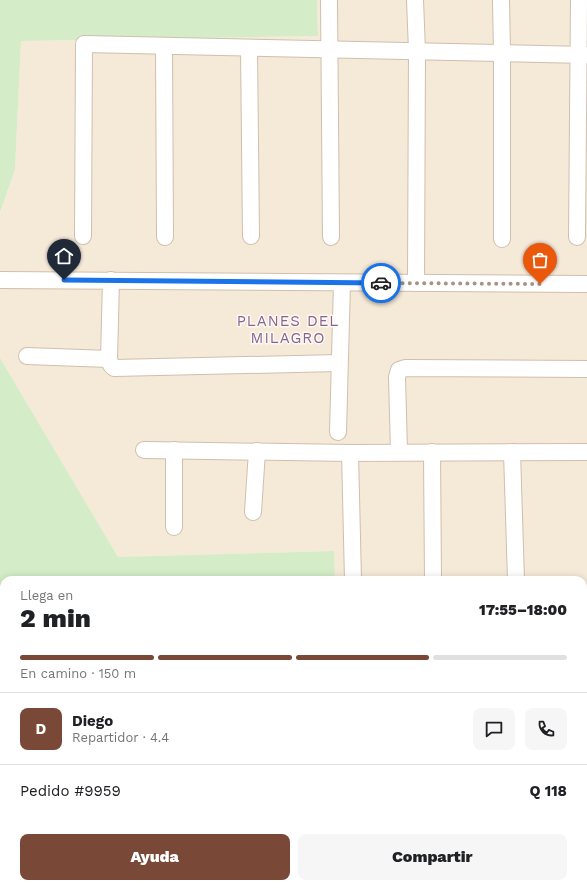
<!DOCTYPE html>
<html lang="es">
<meta charset="utf-8">
<style>
:root{--surface:#fff;--page:#f6f6f6;--text:#202124;--muted:#757577;--line:#e0e0e0;--accent:#7a4837}
body{margin:0;font-family:"Work Sans",sans-serif;background:var(--page);color:var(--text);height:100vh;display:flex;flex-direction:column;font-size:15px;white-space:nowrap}
*{box-sizing:border-box;margin:0}
p{font-size:13px;color:var(--muted)}
.icon{flex:none;width:22px;height:22px;fill:none;stroke:currentColor;stroke-width:2;stroke-linecap:round;stroke-linejoin:round}
.map{position:relative;flex:1;overflow:hidden}
.details{position:absolute;left:0px;top:576px;width:587px;height:312px;display:flex;flex-direction:column;background:var(--surface);border-radius:12px 12px 0 0;box-shadow:0 2px 10px #0003}
.details>*{flex:none}
.pin{position:absolute;display:grid;place-items:center;width:34px;height:34px;color:#fff;margin:-41px -17px;border-radius:50% 50% 50% 0;rotate:-45deg;box-shadow:0 0 4px #0007}
.pin .icon{rotate:45deg}
.courier{position:absolute;display:grid;place-items:center;width:40px;height:40px;margin:-20px;border:3px solid #1a73e8;border-radius:50%;background:#fff;color:#222;box-shadow:0 1px 5px #0007}
.overview em{font-style:normal;font-weight:800}
.overview div{display:flex;flex-direction:column-reverse}
.overview{display:flex;align-items:center;justify-content:space-between;height:68px;padding:0 20px}
h1{font-size:26px;font-weight:800;line-height:30px}
.bar{display:grid;grid-template-columns:repeat(4,1fr);gap:6px 4px;align-content:center;height:48px;padding:0 20px}
.bar i{height:5px;border-radius:3px;background:var(--line)}
.bar .active{background:var(--accent)}
.bar p{grid-column:span 4}
.line{display:flex;align-items:center;gap:10px;padding:0 20px;border-top:1px solid var(--line)}
.line div{flex:1}
.round{display:grid;place-items:center;flex:none;width:42px;height:42px;border-radius:8px;background:var(--page)}
.cta{display:flex;gap:8px;margin-top:auto;padding:8px 20px}
.cta a{flex:1;height:46px;border-radius:8px;background:var(--accent);color:#fff;font-size:16px;font-weight:800;line-height:46px;text-align:center}
.cta a+a{background:var(--page);color:var(--text)}
.map>svg:first-child{display:block}
.residential{fill:#f5e9d8}
.green{fill:#d4ecc7}
.lines{fill:none;stroke-linecap:round;stroke-linejoin:round}
.street-casing{stroke:#d0bfae;stroke-width:18}
.street{stroke:#fff;stroke-width:16}
.done{stroke:#a79383;stroke-width:4;stroke-dasharray:0 7.2}
.route{stroke:#1a73e8;stroke-width:5}
.labels{text-anchor:middle;dominant-baseline:central;stroke-width:3;stroke-linejoin:round;paint-order:stroke}
.neighbourhood-label{font-size:15px;letter-spacing:1px;fill:#876494;stroke:#fffaf1}
</style>
<div class="map">
<svg width="587" height="888" viewBox="0 0 587 888">
<rect width="100%" height="100%" fill="#fdf6ea"/>
<polygon class="residential" points="317,0 587,0 587,888 142,888 141,884 583,884 583,580 335,580 334,551 118,557 0,358 0,214 15,169 21,41 318,36"/>
<g class="green">
<polygon points="0,0 317,0 318,36 21,41 15,169 0,213"/>
<polygon points="0,358 118,557 334,551 335,580 4,580 4,884 141,884 142,888 0,888"/>
</g>
<g class="lines">
<defs>
<g id="street">
<polyline points="329,0 331,237"/>
<polyline points="415,0 417,51 416,283"/>
<polyline points="501,0 502,53 502,239"/>
<polyline points="164,46 165,237"/>
<polyline points="249,48 251,236"/>
<polyline points="83,236 84,44 587,55"/>
<polyline points="577,237 579,0"/>
<polyline points="0,280 587,284"/>
<polyline points="111,280 109,359 111,365 114,368 339,363"/>
<polyline points="27,356 109,359"/>
<polyline points="338,432 342,283"/>
<polyline points="144,450 350,453 587,452"/>
<polyline points="174,450 174,527"/>
<polyline points="399,452 397,377 399,370 405,368 587,369"/>
<polyline points="432,452 433,580"/>
<polyline points="512,452 516,580"/>
<polyline points="350,453 353,580"/>
<polyline points="253,512 257,451"/>
<polyline points="583,681 587,681"/>
<polyline points="583,770 587,770"/>
<polyline points="583,849 587,849"/>
<polyline points="307,888 307,884"/>
<polyline points="432,888 432,884"/>
</g>
</defs>
<use href="#street" class="street-casing"/>
<use href="#street" class="street"/>
</g>
<g class="lines">
<polyline class="done" points="381,283 540,284"/>
<polyline class="route" points="64,280 381,283"/>
</g>
<g class="labels">
<g class="neighbourhood-label">
<text x="288" y="321">PLANES DEL<tspan x="288" dy="17">MILAGRO</tspan></text>
</g>
</g>
</svg>
<div class="pin" style="left:540px;top:284px;background:#ea580c"><svg class="icon" aria-label="bag" viewBox="0 0 24 24"><path d="M5 8h14l-1 12H6zM9 8a3 3 0 0 1 6 0"/></svg></div>
<div class="pin" style="left:64px;top:280px;background:#1f2937"><svg class="icon" aria-label="home" viewBox="0 0 24 24"><path d="M3 11l9-7 9 7M6 9v11h12V9"/></svg></div>
<div class="courier" style="left:381px;top:283px"><svg class="icon" aria-label="car" viewBox="0 0 24 24"><path d="M5 17H2v-5l4-1 3-4h7l3 4 3 1v5h-3M9 17h6M6 11h13"/><circle cx="7" cy="17" r="2"/><circle cx="17" cy="17" r="2"/></svg></div>
<section class="details">
<div class="overview"><div><h1>2 min</h1><p>Llega en</p></div><em>17:55–18:00</em></div>
<div class="bar"><i class="active"></i><i class="active"></i><i class="active"></i><i></i><p>En camino · 150 m</p></div>
<div class="line" style="height:72px"><b class="round" style="background:var(--accent);color:#fff">D</b><div><b>Diego</b><p>Repartidor · 4.4</p></div><a class="round"><svg class="icon" aria-label="chat" viewBox="0 0 24 24"><path d="M4 5h16v11H9l-5 4z"/></svg></a><a class="round"><svg class="icon" aria-label="phone" viewBox="0 0 24 24"><path d="M5 4h4l2 5-3 2q2 4 5 5l2-3 5 2v4C11 20 4 13 5 4z"/></svg></a></div>
<div class="line" style="height:52px"><div>Pedido #9959</div><b>Q 118</b></div>
<div class="cta"><a>Ayuda</a><a>Compartir</a></div>
</section>
</div>
